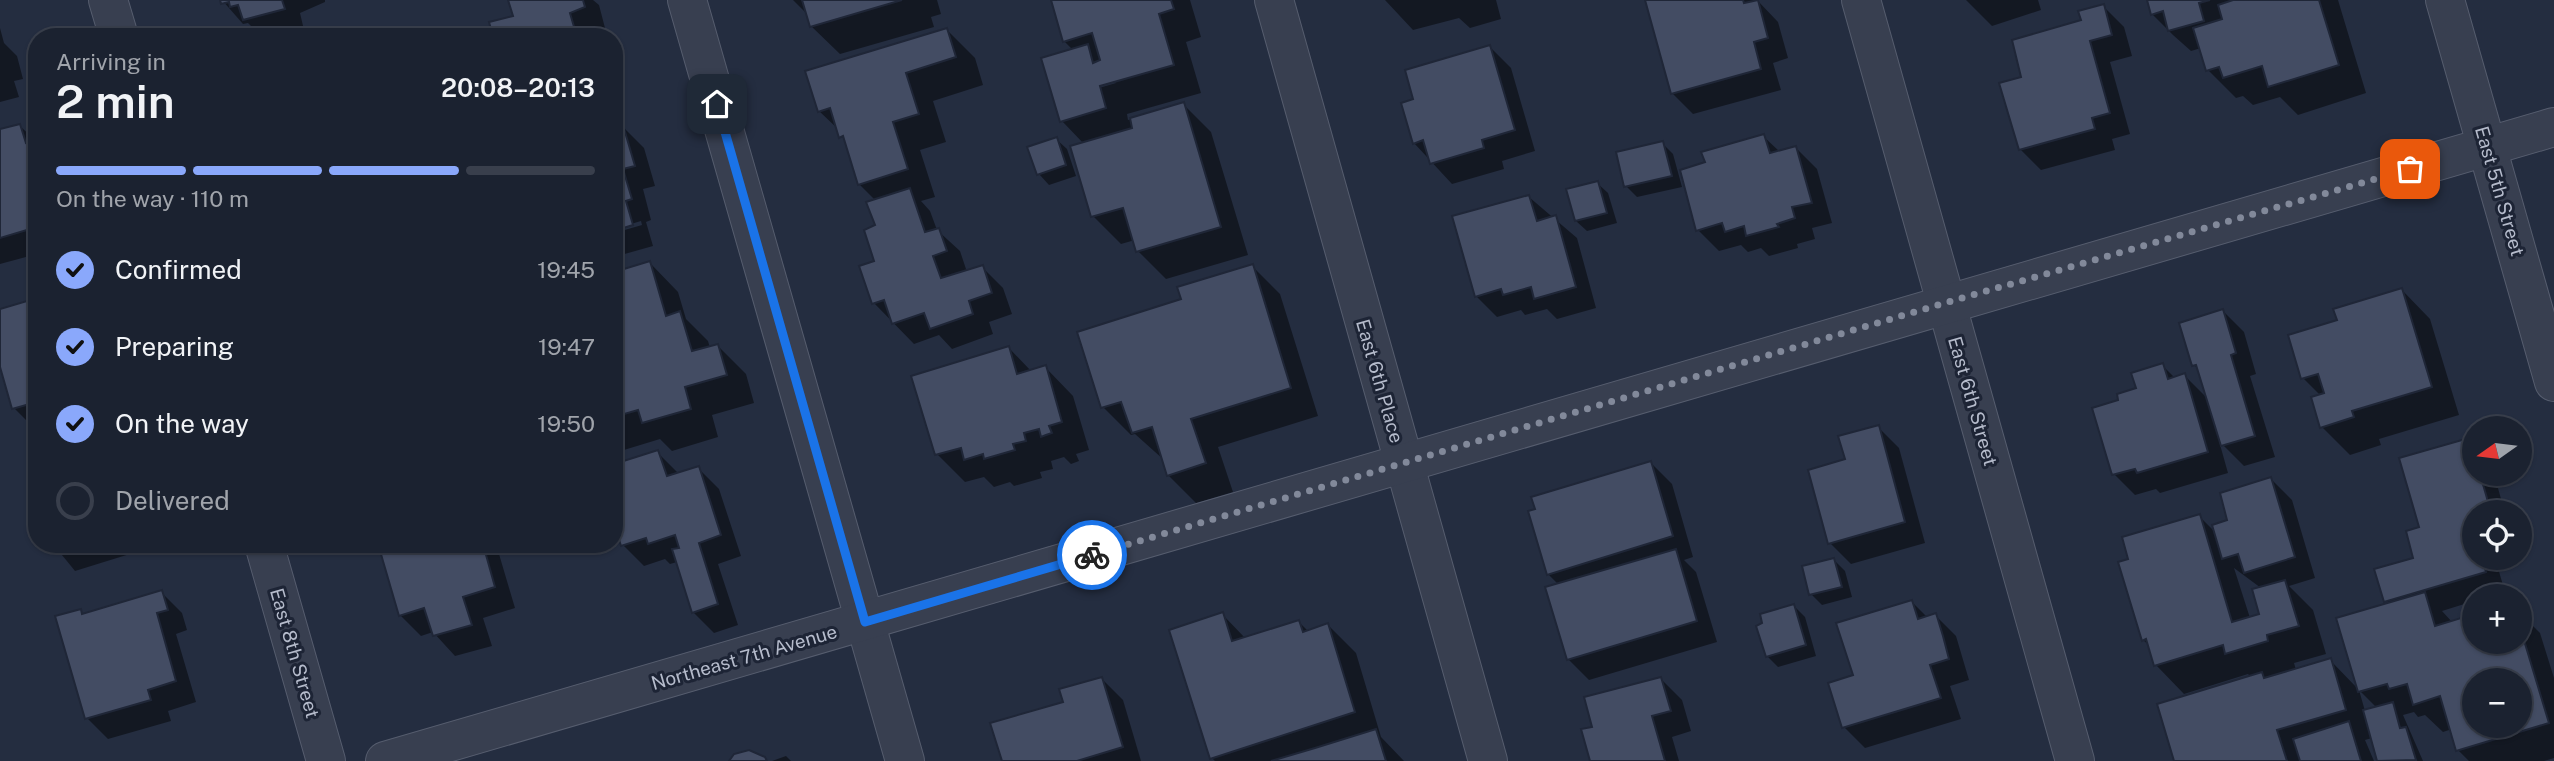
<!DOCTYPE html>
<meta charset="utf-8">
<style>
:root{--surface:#1b2230;--page:#282f3c;--text:#f1f3f6;--muted:#a0a4ab;--line:#393f4c;--accent:#8aa8fb}
body{margin:0;font-family:"Public Sans",sans-serif;background:var(--page);color:var(--text);height:100vh;display:flex;flex-direction:column;font-size:26px;white-space:nowrap}
*{box-sizing:border-box;margin:0}
p{font-size:23px;color:var(--muted)}
.icon{flex:none;width:38px;height:38px;fill:none;stroke:currentColor;stroke-width:2;stroke-linecap:round;stroke-linejoin:round}
.map{position:relative;flex:1;overflow:hidden}
.drawer{position:absolute;left:28px;top:28px;width:595px;height:525px;display:flex;flex-direction:column;background:var(--surface);border-radius:28px;box-shadow:0 2px 5px #0004,0 0 0 2px var(--line)}
.drawer>*{flex:none}
.needle{width:46px;rotate:256deg}
.tools{position:absolute;left:2462px;top:416px;display:grid;gap:14px}
.tools a{display:grid;place-items:center;width:70px;height:70px;border-radius:50%;background:var(--surface);box-shadow:0 2px 5px #0004,0 0 0 2px var(--line);font-size:35px}
.pin{position:absolute;display:grid;place-items:center;width:60px;height:60px;color:#fff;margin:-30px;border-radius:14px;box-shadow:0 4px 10px #0006}
.courier{position:absolute;display:grid;place-items:center;width:70px;height:70px;margin:-35px;border:5px solid #1a73e8;border-radius:50%;background:#fff;color:#222;box-shadow:0 2px 9px #0007}
.head em{font-style:normal;font-weight:600}
.head div{display:flex;flex-direction:column-reverse}
.head{display:flex;align-items:center;justify-content:space-between;height:119px;padding:0 28px}
h1{font-size:46px;font-weight:600;line-height:52px}
.bar{display:grid;grid-template-columns:repeat(4,1fr);gap:10px 7px;align-content:center;height:84px;padding:0 28px}
.bar i{height:9px;border-radius:5px;background:var(--line)}
.bar .on{background:var(--accent)}
.bar p{grid-column:span 4}
ol{padding:0 28px;list-style:none}
li{display:flex;align-items:center;gap:21px;height:77px}
li p{margin-inline-start:auto}
li .icon{padding:7px;border-radius:50%;background:var(--accent);color:#111;stroke-width:4}
li:last-child{color:var(--muted)}
li i{width:38px;height:38px;border:4px solid var(--line);border-radius:50%}
.map>svg:first-child{display:block}
.shadow{fill:#0007;fill-rule:evenodd}
.building{fill:#434c63;stroke:#1f2637;stroke-width:2;fill-rule:evenodd}
.lines{fill:none;stroke-linecap:round;stroke-linejoin:round}
.street-casing{stroke:#565d6e;stroke-width:40}
.street{stroke:#383f50;stroke-width:38}
.done{stroke:#82899a;stroke-width:7;stroke-dasharray:0 12.6}
.route{stroke:#1a73e8;stroke-width:9}
.labels{text-anchor:middle;dominant-baseline:central;stroke-width:6;stroke-linejoin:round;paint-order:stroke}
.street-label{font-size:19px;fill:#b5bbcb;stroke:#1d2435}
</style>
<div class="map">
<svg width="2554" height="761" viewBox="0 0 2554 761">
<rect width="100%" height="100%" fill="#242d40"/>
<g class="shadow">
<polygon points="222,0 325,0 325,2 300,13 304,30 279,37 262,37 248,23 243,24"/>
<polygon points="510,0 593,0 599,5 605,28 590,34 591,37 495,37 515,17"/>
<polygon points="793,0 937,0 941,14 931,17 934,27 840,54 811,26 809,16"/>
<path d="M1052,0H1190L1201,37L1186,42L1201,93L1127,114L1128,120L1183,104L1211,132L1248,255L1166,279L1138,251L1135,240L1121,244L1093,216L1084,144L1062,121L1073,50L1064,41ZM1113,80L1116,83L1092,90L1091,87Z"/>
<polygon points="1385,0 1496,0 1501,19 1470,28 1459,18 1413,30"/>
<polygon points="1647,0 1757,0 1778,22 1788,58 1773,63 1781,90 1693,114 1672,93"/>
<polygon points="1966,0 2038,0 2041,10 1992,26"/>
<polygon points="2148,0 2338,0 2366,93 2298,115 2280,97 2253,105 2243,96 2236,98 2208,70 2201,48 2191,51 2173,35 2152,14"/>
<polygon points="2103,6 2124,27 2132,56 2110,62 2130,134 2112,139 2115,150 2041,170 2020,149 2024,78"/>
<polygon points="0,28 4,43 17,56 23,79 14,81 19,97 0,102"/>
<polygon points="947,30 975,58 983,85 933,101 946,142 920,150 935,197 921,201 930,211 937,230 960,251 967,272 982,267 1003,288 1012,314 989,322 993,334 952,349 939,335 914,344 874,303 876,201 859,184 847,143 839,130 819,111"/>
<polygon points="1490,47 1511,68 1535,151 1502,161 1504,169 1452,184 1414,143 1415,100"/>
<polygon points="20,126 37,142 37,254 0,264 0,131"/>
<polygon points="623,127 644,148 655,186 643,189 651,220 646,222 653,246 614,257 614,233 642,225 641,221 614,229"/>
<polygon points="1763,136 1780,152 1796,148 1817,169 1832,223 1812,228 1815,239 1797,244 1798,248 1769,256 1761,248 1748,252 1741,245 1719,251 1698,230 1707,164"/>
<polygon points="1056,139 1067,149 1076,176 1049,185 1039,174"/>
<polygon points="1662,143 1673,154 1682,187 1637,197 1626,186"/>
<polygon points="1597,183 1608,193 1617,223 1587,231 1576,221"/>
<polygon points="1529,197 1577,238 1596,308 1557,319 1547,309 1525,315 1521,310 1497,317 1476,296"/>
<polygon points="650,263 678,292 686,319 708,341 710,348 718,346 746,374 754,403 712,415 718,437 672,451 660,439 614,453 614,274"/>
<polygon points="1252,266 1280,294 1318,416 1218,447 1233,492 1196,503 1168,475 1164,460 1135,434 1131,435 1103,407 1183,300"/>
<polygon points="2402,290 2430,319 2459,415 2379,439 2381,445 2350,455 2322,427 2321,396 2303,378 2339,321"/>
<polygon points="37,300 37,429 35,429 14,408 0,361 0,310"/>
<polygon points="2223,311 2244,332 2256,374 2250,376 2275,457 2244,466 2219,441 2228,473 2160,493 2156,489 2135,495 2114,474 2120,402 2138,390 2162,365 2175,378 2184,375 2209,400 2200,371 2194,365"/>
<polygon points="1009,348 1032,372 1045,367 1073,396 1089,450 1076,454 1079,461 1071,464 1064,457 1051,461 1053,469 1040,472 1042,478 1014,486 1010,482 994,487 984,477 965,482 937,454"/>
<polygon points="1878,427 1899,448 1925,543 1851,564 1830,543 1847,461"/>
<path d="M2469,440L2474,446V474H2494L2505,513H2474V558H2495L2505,592L2474,597V601L2442,611L2453,623L2474,616V642H2520V613L2540,633L2554,678V758L2544,761H2469L2458,750L2452,729L2443,732L2425,715L2418,717L2414,712L2403,715L2423,761H2379L2372,738L2365,740L2374,761H2176L2251,677L2248,674L2184,694L2156,665L2150,646L2143,640L2131,561L2199,516L2217,534L2271,479L2292,500L2315,578L2289,586L2313,610L2326,654L2294,663L2296,670L2330,660L2359,690L2389,604L2385,601L2415,559L2421,528ZM2234,568L2261,588V615L2250,618ZM2474,681H2520V726H2474ZM2359,690L2377,708L2365,711Z"/>
<polygon points="657,452 679,474 698,468 719,489 741,556 718,564 738,625 714,633 693,612 677,562 670,564 665,559 644,566 623,545"/>
<polygon points="1651,463 1672,484 1693,557 1684,560 1696,572 1717,642 1589,680 1568,659 1559,585 1548,574"/>
<polygon points="53,544 162,544 75,571"/>
<polygon points="380,544 489,544 499,554 515,608 483,618 492,646 455,656 433,632 421,636 400,615"/>
<polygon points="1834,560 1845,571 1852,597 1822,605 1811,594"/>
<polygon points="161,592 182,613 187,630 176,634 196,702 168,711 171,721 108,739 87,718 80,611 84,615"/>
<polygon points="1912,602 1928,618 1935,615 1956,636 1969,680 1950,686 1961,719 1865,748 1844,727 1855,676"/>
<polygon points="1794,606 1805,617 1816,656 1778,667 1767,656"/>
<polygon points="1222,614 1246,639 1299,622 1309,632 1328,625 1356,653 1381,737 1404,761 1215,761 1212,758"/>
<polygon points="1102,679 1123,700 1141,761 1003,761"/>
<polygon points="1661,679 1682,700 1691,731 1672,737 1679,761 1591,761 1594,728"/>
<polygon points="786,756 791,761 772,761"/>
</g>
<g class="building">
<polygon points="220,0 282,0 285,9 243,20 238,5 230,7 229,2 221,4"/>
<polygon points="508,0 583,0 585,7 570,13 577,37 493,37 489,22 513,16"/>
<polygon points="802,0 902,0 810,27"/>
<polygon points="1051,0 1171,0 1174,9 1159,14 1174,65 1100,86 1106,108 1060,122 1041,58 1088,44 1093,63 1100,60 1092,33 1063,42"/>
<polygon points="1645,0 1743,0 1744,3 1758,0 1768,38 1754,42 1761,69 1671,94"/>
<polygon points="2147,0 2210,0 2199,3 2204,21 2168,31 2163,11 2151,15"/>
<polygon points="2233,0 2319,0 2339,65 2268,87 2262,66 2223,78 2219,67 2206,71 2193,28 2222,19 2218,5"/>
<polygon points="2104,4 2112,35 2090,41 2110,113 2092,118 2095,129 2019,150 1999,83 2021,77 2012,40 2081,20 2078,11"/>
<polygon points="947,28 956,57 906,73 919,114 893,122 908,169 858,185 843,136 839,138 830,108 818,112 805,71"/>
<polygon points="1490,45 1515,130 1482,140 1484,148 1430,164 1423,140 1413,144 1401,103 1413,99 1405,70"/>
<polygon points="1184,102 1221,227 1136,252 1123,208 1091,217 1070,146 1132,128 1130,118"/>
<polygon points="20,124 26,143 37,140 37,227 0,238 0,129"/>
<polygon points="623,125 635,166 623,169 632,199 626,201 633,225 614,231 614,128"/>
<polygon points="1764,134 1770,153 1796,146 1812,203 1792,207 1795,218 1777,224 1779,227 1746,236 1744,226 1725,232 1722,223 1696,231 1680,170 1705,162 1701,152"/>
<polygon points="1057,137 1066,165 1037,175 1027,147"/>
<polygon points="1663,141 1672,176 1624,187 1616,152"/>
<polygon points="1598,181 1607,213 1575,221 1566,189"/>
<polygon points="910,188 925,232 939,228 947,251 933,256 941,278 983,265 992,293 969,301 973,314 930,329 924,313 892,324 884,300 872,304 859,266 874,261 864,230 875,225 866,202"/>
<polygon points="1529,195 1537,221 1556,215 1576,287 1534,299 1531,287 1503,295 1501,289 1475,297 1452,216"/>
<polygon points="650,261 666,316 680,311 692,351 718,344 727,375 685,387 691,409 642,423 638,410 614,417 614,272"/>
<polygon points="1253,264 1291,388 1191,419 1206,463 1167,476 1152,427 1132,433 1121,402 1101,408 1077,332 1181,299 1177,287"/>
<polygon points="2402,288 2432,387 2352,411 2354,417 2320,428 2311,397 2324,393 2318,374 2301,379 2288,335 2337,320 2333,309"/>
<polygon points="37,298 37,402 12,409 0,367 0,309"/>
<polygon points="2223,309 2236,353 2231,355 2255,436 2221,446 2196,365 2192,366 2179,323"/>
<polygon points="1009,346 1017,374 1046,365 1062,422 1049,426 1052,433 1046,435 1041,437 1039,429 1024,433 1026,441 1013,444 1015,450 984,459 983,454 964,460 961,448 935,455 911,376"/>
<polygon points="2163,363 2168,379 2185,373 2208,452 2137,473 2135,469 2112,475 2092,408 2118,400 2117,394 2136,388 2131,373"/>
<polygon points="1879,425 1905,522 1828,544 1808,470 1845,459 1838,436"/>
<polygon points="2469,438 2474,456 2474,474 2480,474 2491,512 2474,513 2474,517 2470,518 2474,534 2474,558 2482,558 2486,572 2384,602 2374,569 2413,558 2406,531 2419,527 2399,458"/>
<polygon points="658,450 667,476 699,466 721,535 699,543 718,604 692,613 672,549 679,548 675,535 648,544 646,538 621,546 614,524 614,464"/>
<polygon points="1651,461 1673,536 1547,575 1528,511 1535,509 1531,497"/>
<polygon points="37,470 37,498 29,472"/>
<polygon points="2271,477 2295,557 2244,573 2238,554 2222,559 2212,525 2227,520 2220,493"/>
<polygon points="2200,514 2232,622 2259,614 2252,589 2285,580 2299,626 2267,635 2268,641 2225,654 2223,645 2154,666 2146,639 2142,641 2118,562 2128,559 2122,537"/>
<polygon points="378,544 483,544 495,587 463,597 472,625 433,636 424,608 399,616"/>
<polygon points="1676,549 1697,621 1567,660 1545,587"/>
<polygon points="1834,558 1842,587 1809,595 1802,566"/>
<polygon points="162,590 168,610 157,613 176,681 148,690 151,700 85,719 55,616 81,609 82,614"/>
<path d="M2425,592L2435,626L2474,614V642H2520V627L2549,723L2456,751L2440,696L2413,705L2407,684L2389,689L2387,684L2358,692L2336,618ZM2474,681H2520V726H2474Z"/>
<polygon points="1912,600 1918,619 1936,613 1943,636 1949,659 1930,665 1941,698 1842,728 1828,683 1853,675 1836,623"/>
<polygon points="1794,604 1806,645 1766,657 1756,626 1762,623 1760,614"/>
<polygon points="1223,612 1232,641 1299,620 1303,632 1328,623 1355,712 1210,759 1169,630"/>
<polygon points="2331,658 2346,710 2277,730 2287,761 2174,761 2157,704 2262,672 2264,678"/>
<polygon points="1102,677 1123,747 1077,761 1002,761 990,723 1063,702 1059,689"/>
<polygon points="1661,677 1671,711 1652,716 1665,761 1590,761 1581,729 1592,727 1584,697"/>
<polygon points="2393,702 2400,728 2406,727 2416,760 2377,761 2363,710"/>
<polygon points="2349,721 2361,761 2300,761 2293,739"/>
<polygon points="1376,729 1386,761 1271,761 1315,748"/>
<polygon points="749,750 765,757 767,761 729,761 734,754"/>
</g>
<g class="lines">
<defs>
<g id="street">
<polyline points="108,0 119,37"/>
<polyline points="687,0 905,761"/>
<polyline points="1274,0 1488,761"/>
<polyline points="1861,0 2075,761"/>
<polyline points="2445,0 2554,382"/>
<polyline points="264,544 326,761"/>
<polyline points="385,761 2554,127"/>
</g>
</defs>
<use href="#street" class="street-casing"/>
<use href="#street" class="street"/>
</g>
<g class="lines">
<polyline class="done" points="1092,555 1945,303 2410,169"/>
<polyline class="route" points="717,104 865,622 1092,555"/>
</g>
<g class="labels">
<g class="street-label">
<text transform="translate(2500 191) rotate(74)">East 5th Street</text>
<text transform="translate(1380 381) rotate(74)">East 6th Place</text>
<text transform="translate(1973 401) rotate(74)">East 6th Street</text>
<text transform="translate(295 653) rotate(74)">East 8th Street</text>
<text transform="translate(744 657) rotate(-16)">Northeast 7th Avenue</text>
</g>
</g>
</svg>
<div class="tools">
<a><svg class="needle" viewBox="-14 -14 28 28"><path d="M0-13l5 13h-10z" fill="#e53935"/><path d="M0 13l5-13h-10z" fill="#a0a4ab"/></svg></a>
<a><svg class="icon" aria-label="locate" viewBox="0 0 24 24"><circle cx="12" cy="12" r="6"/><path d="M12 2v4M12 18v4M2 12h4M18 12h4"/></svg></a>
<a>+</a>
<a>−</a>
</div>
<div class="pin" style="left:2410px;top:169px;background:#ea580c"><svg class="icon" aria-label="bag" viewBox="0 0 24 24"><path d="M5 8h14l-1 12H6zM9 8a3 3 0 0 1 6 0"/></svg></div>
<div class="pin" style="left:717px;top:104px;background:#1f2937"><svg class="icon" aria-label="home" viewBox="0 0 24 24"><path d="M3 11l9-7 9 7M6 9v11h12V9"/></svg></div>
<div class="courier" style="left:1092px;top:555px"><svg class="icon" aria-label="bike" viewBox="0 0 24 24"><circle cx="6" cy="16" r="4"/><circle cx="18" cy="16" r="4"/><path d="M6 16l4-8h5l3 8M10 8l3 8H6M13 5h3"/></svg></div>
<section class="drawer">
<div class="head"><div><h1>2 min</h1><p>Arriving in</p></div><em>20:08–20:13</em></div>
<div class="bar"><i class="on"></i><i class="on"></i><i class="on"></i><i></i><p>On the way · 110 m</p></div>
<ol>
<li><svg class="icon" aria-label="check" viewBox="0 0 24 24"><path d="M5 12l5 5 9-10"/></svg>Confirmed<p>19:45</p></li>
<li><svg class="icon" aria-label="check" viewBox="0 0 24 24"><path d="M5 12l5 5 9-10"/></svg>Preparing<p>19:47</p></li>
<li><svg class="icon" aria-label="check" viewBox="0 0 24 24"><path d="M5 12l5 5 9-10"/></svg>On the way<p>19:50</p></li>
<li><i></i>Delivered</li>
</ol>
</section>
</div>
